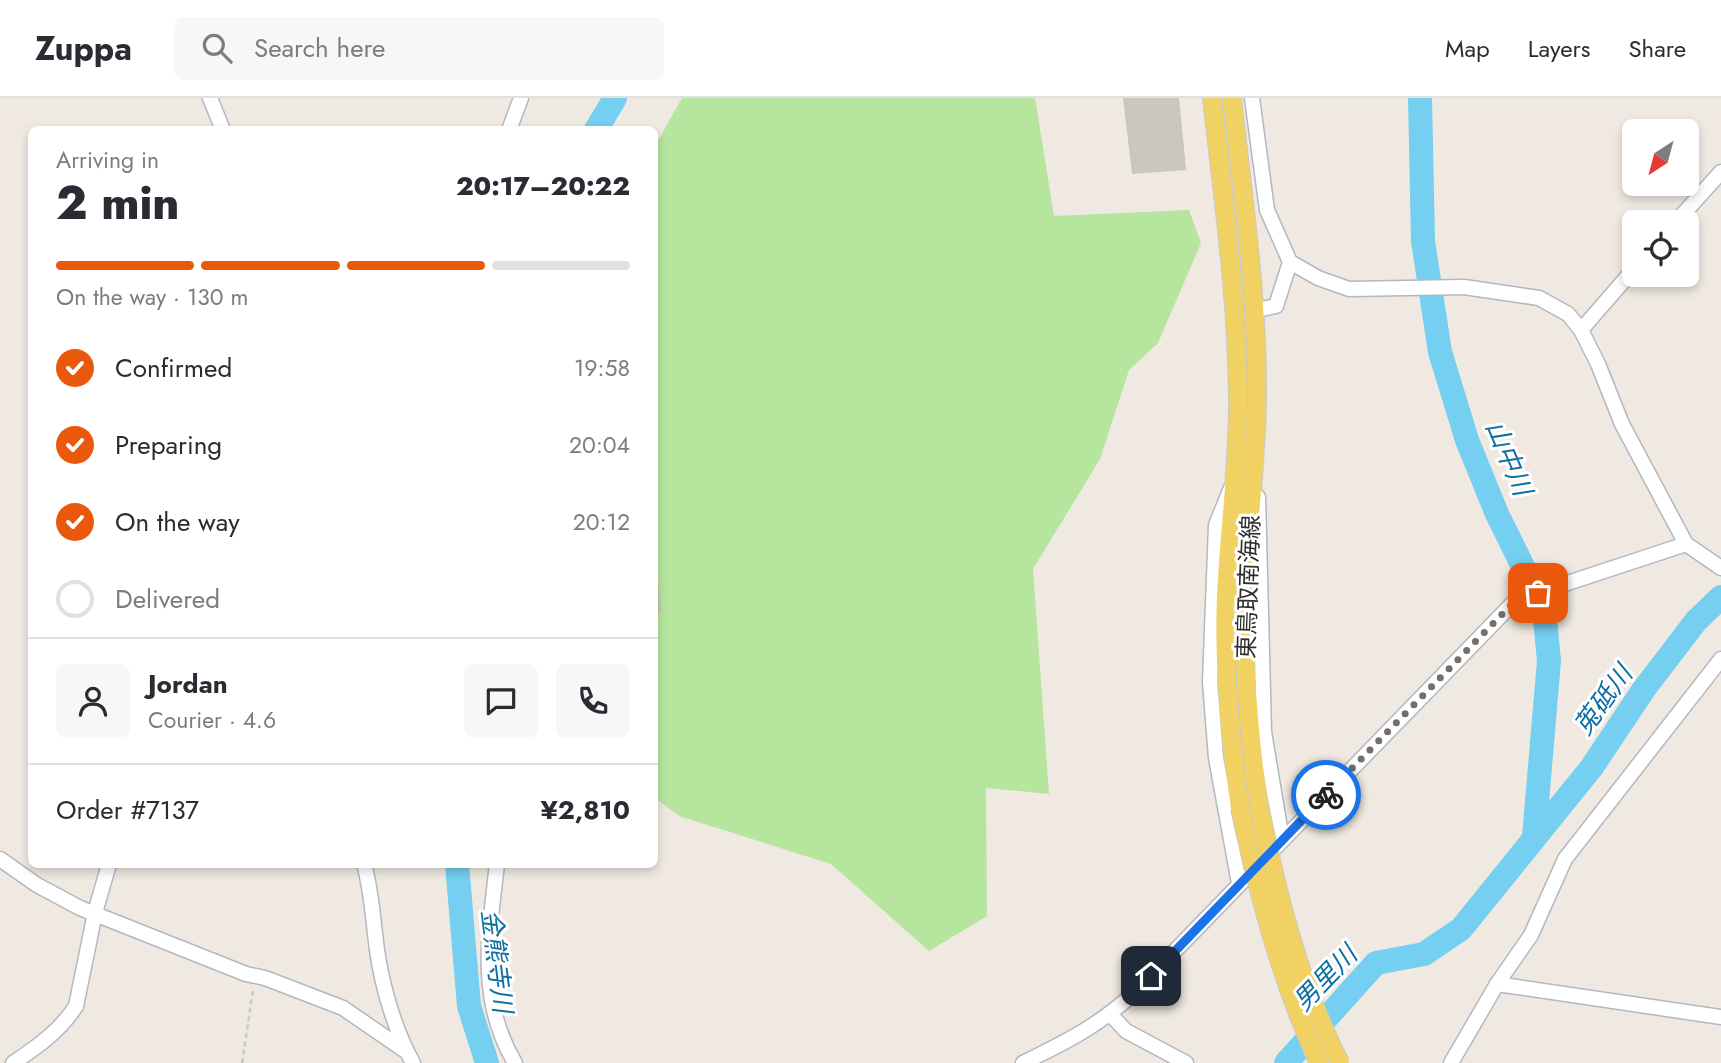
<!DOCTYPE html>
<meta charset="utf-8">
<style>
:root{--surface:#fff;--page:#f7f7f7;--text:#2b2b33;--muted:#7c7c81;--line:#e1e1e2;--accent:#ea580c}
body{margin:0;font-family:Jost,"Noto Sans JP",sans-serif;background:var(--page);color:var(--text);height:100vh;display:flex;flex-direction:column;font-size:26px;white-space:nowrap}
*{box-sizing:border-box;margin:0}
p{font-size:23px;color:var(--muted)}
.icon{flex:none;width:38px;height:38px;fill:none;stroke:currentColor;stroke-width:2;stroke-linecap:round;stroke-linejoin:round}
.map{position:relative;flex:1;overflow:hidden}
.sheet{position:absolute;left:28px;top:28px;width:630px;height:742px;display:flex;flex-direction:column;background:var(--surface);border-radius:10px;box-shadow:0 4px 10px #0003}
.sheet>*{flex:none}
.needle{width:46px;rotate:216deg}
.controls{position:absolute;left:1622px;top:21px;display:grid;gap:14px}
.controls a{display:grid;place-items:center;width:77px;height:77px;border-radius:10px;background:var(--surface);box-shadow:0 4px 10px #0003;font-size:35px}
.pin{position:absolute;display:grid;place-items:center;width:60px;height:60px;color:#fff;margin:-30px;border-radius:14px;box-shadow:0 4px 10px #0006}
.courier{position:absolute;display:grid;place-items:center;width:70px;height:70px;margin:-35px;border:5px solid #1a73e8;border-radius:50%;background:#fff;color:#222;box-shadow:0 2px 9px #0007}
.headline em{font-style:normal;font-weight:800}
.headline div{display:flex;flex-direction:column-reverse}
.headline{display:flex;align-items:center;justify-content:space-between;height:119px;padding:0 28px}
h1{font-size:46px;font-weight:800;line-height:52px}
.bar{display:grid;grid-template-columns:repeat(4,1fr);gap:10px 7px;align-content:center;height:84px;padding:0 28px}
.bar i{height:9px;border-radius:5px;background:var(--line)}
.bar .current{background:var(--accent)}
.bar p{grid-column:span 4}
.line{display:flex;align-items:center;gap:18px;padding:0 28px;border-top:2px solid var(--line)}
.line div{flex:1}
.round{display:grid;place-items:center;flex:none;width:74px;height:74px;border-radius:10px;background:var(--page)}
ol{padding:0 28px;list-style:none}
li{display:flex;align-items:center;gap:21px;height:77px}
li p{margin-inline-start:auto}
li .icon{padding:7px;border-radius:50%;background:var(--accent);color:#fff;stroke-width:4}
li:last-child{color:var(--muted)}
li i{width:38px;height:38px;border:4px solid var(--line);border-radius:50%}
header{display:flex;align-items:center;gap:42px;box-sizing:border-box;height:98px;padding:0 35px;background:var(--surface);border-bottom:2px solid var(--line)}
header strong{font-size:33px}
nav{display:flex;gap:38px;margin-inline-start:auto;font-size:24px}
.search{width:490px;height:63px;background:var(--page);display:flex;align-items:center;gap:18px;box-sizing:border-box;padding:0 24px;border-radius:10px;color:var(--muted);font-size:26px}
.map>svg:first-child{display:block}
.green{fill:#b6e59e}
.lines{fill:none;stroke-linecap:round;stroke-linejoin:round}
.river{stroke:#75cff0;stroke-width:24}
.building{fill:#cbc7bf;stroke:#cbc5ba;stroke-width:2}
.minor-casing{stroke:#b4b7c1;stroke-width:17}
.major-casing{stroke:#c9c9c9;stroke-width:20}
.path{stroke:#c9c9c9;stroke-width:2.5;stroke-dasharray:5 3.5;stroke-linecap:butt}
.minor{stroke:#fff;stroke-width:14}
.major{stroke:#f2d163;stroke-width:18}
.major-bridge-casing{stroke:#c9c9c9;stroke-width:20;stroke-linecap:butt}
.major-bridge{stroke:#f2d163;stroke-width:18}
.done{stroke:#726f6d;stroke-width:7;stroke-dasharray:0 12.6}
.route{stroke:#1a73e8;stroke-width:9}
.labels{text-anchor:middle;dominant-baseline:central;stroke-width:6;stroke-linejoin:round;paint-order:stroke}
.street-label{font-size:24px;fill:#2e2e2e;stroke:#fff}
.water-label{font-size:26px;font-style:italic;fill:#0d6fa3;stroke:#fff}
</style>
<header>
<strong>Zuppa</strong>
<div class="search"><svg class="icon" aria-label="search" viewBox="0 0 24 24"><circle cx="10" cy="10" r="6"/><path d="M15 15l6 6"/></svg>Search here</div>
<nav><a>Map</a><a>Layers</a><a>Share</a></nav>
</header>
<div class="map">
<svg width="1721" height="965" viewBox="0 0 1721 965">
<rect width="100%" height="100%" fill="#efe9e1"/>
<polygon class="green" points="682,0 1035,0 1054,118 1189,112 1201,145 1158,245 1129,272 1100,361 1033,471 1049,696 986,690 987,818 929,853 831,766 679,718 655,700 654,50"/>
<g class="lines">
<g class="river">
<polyline points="1420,0 1423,143 1440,254 1467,342 1497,416 1544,511 1549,563 1534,739"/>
<polyline points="596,32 615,0"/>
<polyline points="457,766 469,908 487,965"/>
<polyline points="1286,965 1376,865 1424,856 1461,831 1592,669 1644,591 1696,523 1721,499"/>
</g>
</g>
<g class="building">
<polygon points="1124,0 1178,0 1185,71 1133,75"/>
<polygon points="654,455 660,512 654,513"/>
</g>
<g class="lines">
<defs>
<g id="minor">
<polyline points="210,0 223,32"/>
<polyline points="1252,0 1267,112 1290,164 1276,208 1256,212"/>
<polyline points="509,32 521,0"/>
<polyline points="1676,124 1721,74"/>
<polyline points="1290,164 1318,180 1349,191 1464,189 1539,200 1568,216 1581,232 1598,266 1622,326 1686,446 1721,470"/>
<polyline points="1581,232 1634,171"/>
<polyline points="1231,390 1216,427 1210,584 1216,660 1239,785"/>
<polyline points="1258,399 1264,634 1282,742"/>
<polyline points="0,761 37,787 80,810 246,876 265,880 343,910 407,954"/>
<path d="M364,766C372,794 373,823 377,852C382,888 395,933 413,965"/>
<path d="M497,766C489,837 477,901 515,965"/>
<polyline points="1497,886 1721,919"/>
<polyline points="1111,917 1126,933 1186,965"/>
<path d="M13,965C37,949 60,933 76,908L95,815L109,766"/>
<path d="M1023,965C1066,944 1100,927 1135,894L1516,502L1686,446"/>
<polyline points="1451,965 1497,886 1531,837 1565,761 1721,561"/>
</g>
<g id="major">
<path d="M1212,0C1223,99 1237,197 1238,297C1239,364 1229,431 1226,498C1223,570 1230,640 1240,710"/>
<path d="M1232,0C1243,100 1258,200 1257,301C1256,368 1247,434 1245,501C1243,571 1249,638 1259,707"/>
</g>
</defs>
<use href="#minor" class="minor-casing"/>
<use href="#major" class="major-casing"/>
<polyline class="path" points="242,965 253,892"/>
<use href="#minor" class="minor"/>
<use href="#major" class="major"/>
<defs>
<g id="major-bridge">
<path d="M1259,707C1277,796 1299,884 1340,965"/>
<path d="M1240,710C1259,797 1281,884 1319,965"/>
</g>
</defs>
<use href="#major-bridge" class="major-bridge-casing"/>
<use href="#major-bridge" class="major-bridge"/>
</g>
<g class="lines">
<polyline class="done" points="1326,697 1516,502 1538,495"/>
<polyline class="route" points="1151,878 1326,697"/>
</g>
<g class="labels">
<g class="street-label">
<text transform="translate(1248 489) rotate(-88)">東鳥取南海線</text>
</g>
<g class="water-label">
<text transform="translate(1509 360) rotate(67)">山中川</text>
<text transform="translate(1603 602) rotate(-54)">莵砥川</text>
<text transform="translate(497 863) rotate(83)">金熊寺川</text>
<text transform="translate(1325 880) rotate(-46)">男里川</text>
</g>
</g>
</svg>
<div class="controls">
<a><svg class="needle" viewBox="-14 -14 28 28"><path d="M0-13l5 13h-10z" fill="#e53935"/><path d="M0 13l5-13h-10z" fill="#7c7c81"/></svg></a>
<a><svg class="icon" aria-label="locate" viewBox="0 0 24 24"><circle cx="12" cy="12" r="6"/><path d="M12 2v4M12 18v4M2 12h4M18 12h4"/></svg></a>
</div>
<div class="pin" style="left:1538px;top:495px;background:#ea580c"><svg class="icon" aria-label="bag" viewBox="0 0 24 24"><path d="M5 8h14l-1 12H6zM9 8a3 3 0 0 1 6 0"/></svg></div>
<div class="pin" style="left:1151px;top:878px;background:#1f2937"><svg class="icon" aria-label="home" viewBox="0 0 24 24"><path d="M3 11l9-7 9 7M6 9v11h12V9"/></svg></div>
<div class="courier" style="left:1326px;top:697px"><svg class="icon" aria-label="bike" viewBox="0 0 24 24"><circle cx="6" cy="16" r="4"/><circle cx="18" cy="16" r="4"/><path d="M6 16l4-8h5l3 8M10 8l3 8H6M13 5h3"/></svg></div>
<section class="sheet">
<div class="headline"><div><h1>2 min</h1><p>Arriving in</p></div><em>20:17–20:22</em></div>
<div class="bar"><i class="current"></i><i class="current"></i><i class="current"></i><i></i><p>On the way · 130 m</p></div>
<ol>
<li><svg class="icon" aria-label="check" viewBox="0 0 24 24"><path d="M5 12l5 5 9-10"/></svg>Confirmed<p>19:58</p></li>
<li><svg class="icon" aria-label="check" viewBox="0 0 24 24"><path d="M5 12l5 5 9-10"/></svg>Preparing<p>20:04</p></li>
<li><svg class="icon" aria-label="check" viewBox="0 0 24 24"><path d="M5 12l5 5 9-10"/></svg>On the way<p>20:12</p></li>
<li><i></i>Delivered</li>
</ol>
<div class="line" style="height:126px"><a class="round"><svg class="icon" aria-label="person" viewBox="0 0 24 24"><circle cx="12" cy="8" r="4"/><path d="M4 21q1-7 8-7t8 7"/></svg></a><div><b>Jordan</b><p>Courier · 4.6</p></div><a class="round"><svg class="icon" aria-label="chat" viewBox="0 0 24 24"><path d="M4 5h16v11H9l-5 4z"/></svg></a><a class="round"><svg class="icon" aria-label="phone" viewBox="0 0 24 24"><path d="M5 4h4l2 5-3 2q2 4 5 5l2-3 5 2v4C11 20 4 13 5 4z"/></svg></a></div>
<div class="line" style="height:91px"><div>Order #7137</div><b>¥2,810</b></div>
</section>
</div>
